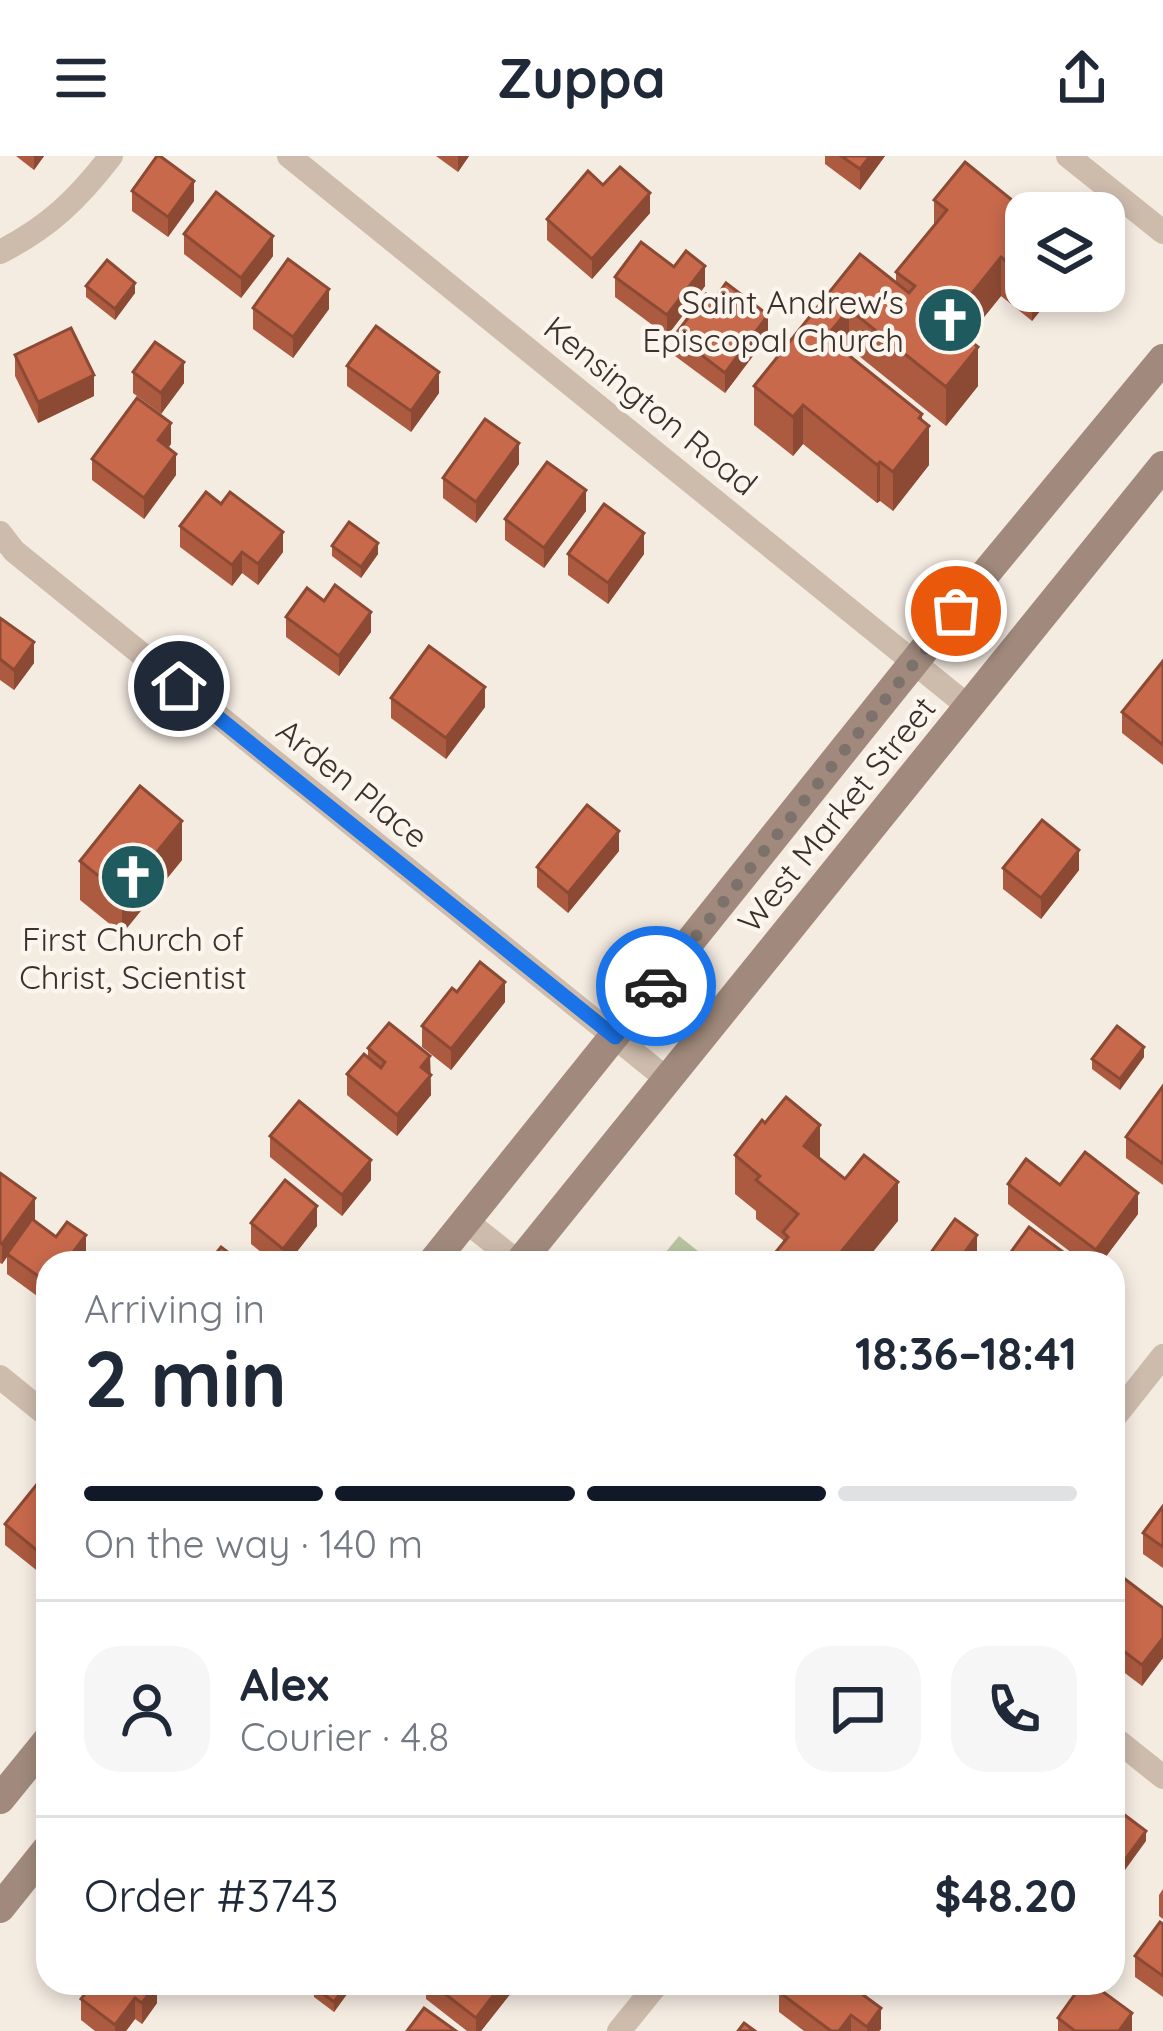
<!DOCTYPE html>
<meta charset="utf-8">
<style>
:root{--surface:#fff;--page:#f6f6f7;--text:#1f2937;--muted:#747a83;--line:#e0e1e3;--accent:#111827}
body{margin:0;font-family:Quicksand,sans-serif;background:var(--page);color:var(--text);height:100vh;display:flex;flex-direction:column;font-size:45px;white-space:nowrap}
*{box-sizing:border-box;margin:0}
p{font-size:39px;color:var(--muted)}
.icon{flex:none;width:66px;height:66px;fill:none;stroke:currentColor;stroke-width:2;stroke-linecap:round;stroke-linejoin:round}
.map{position:relative;flex:1;overflow:hidden}
.drawer{position:absolute;left:36px;top:1095px;width:1089px;height:744px;display:flex;flex-direction:column;background:var(--surface);border-radius:36px;box-shadow:0 6px 18px #0003}
.drawer>*{flex:none}
.fabs{position:absolute;left:1005px;top:36px;display:grid;gap:24px}
.fabs a{display:grid;place-items:center;width:120px;height:120px;border-radius:24px;background:var(--surface);box-shadow:0 6px 18px #0003;font-size:60px}
.pin{position:absolute;display:grid;place-items:center;width:102px;height:102px;color:#fff;margin:-51px;border:6px solid #fff;border-radius:50%;box-shadow:0 3px 12px #0007}
.courier{position:absolute;display:grid;place-items:center;width:120px;height:120px;margin:-60px;border:9px solid #1a73e8;border-radius:50%;background:#fff;color:#222;box-shadow:0 3px 15px #0007}
.headline em{font-style:normal;font-weight:700}
.headline div{display:flex;flex-direction:column-reverse}
.headline{display:flex;align-items:center;justify-content:space-between;height:204px;padding:0 48px}
h1{font-size:78px;font-weight:700;line-height:90px}
.bar{display:grid;grid-template-columns:repeat(4,1fr);gap:18px 12px;align-content:center;height:144px;padding:0 48px}
.bar i{height:15px;border-radius:9px;background:var(--line)}
.bar .active{background:var(--accent)}
.bar p{grid-column:span 4}
.line{display:flex;align-items:center;gap:30px;padding:0 48px;border-top:3px solid var(--line)}
.line div{flex:1}
.round{display:grid;place-items:center;flex:none;width:126px;height:126px;border-radius:36px;background:var(--page)}
header{display:flex;justify-content:space-between;align-items:center;height:156px;padding:0 48px;background:var(--surface);font-size:54px;font-weight:700}
.map>svg:first-child{display:block}
.green{fill:#b8c4a0}
.lines{fill:none;stroke-linecap:round;stroke-linejoin:round}
.street{stroke:#cdbbac;stroke-width:24}
.secondary{stroke:#a18a7d;stroke-width:30}
.wall{fill:#ac5a40}
.shaded-wall{fill:#8c4a34}
.building{fill:#c8694b;stroke:#8c4a34;stroke-width:3}
.done{stroke:#7c716b;stroke-width:12;stroke-dasharray:0 21.6}
.route{stroke:#1a73e8;stroke-width:15}
.labels{text-anchor:middle;dominant-baseline:central;stroke-width:9;stroke-linejoin:round;paint-order:stroke}
.poi-label{font-size:33px;fill:#3b302b;stroke:#fbf5ee;text-anchor:end}
.street-label{font-size:33px;fill:#3b302b;stroke:#fbf5ee}
</style>
<header><svg class="icon" aria-label="menu" viewBox="0 0 24 24"><path d="M4 6h16M4 12h16M4 18h16"/></svg>Zuppa<svg class="icon" aria-label="share" viewBox="0 0 24 24"><path d="M12 15V3M7 8l5-5 5 5M5 13v7h14v-7"/></svg></header>
<div class="map">
<svg width="1163" height="1875" viewBox="0 0 1163 1875">
<rect width="100%" height="100%" fill="#f4ebe1"/>
<polygon class="green" points="679,1080 713,1107 657,1107"/>
<g class="lines">
<g class="street">
<polyline points="289,0 969,551"/>
<polyline points="1068,0 1163,76"/>
<path d="M0,96C49,71 78,43 111,0"/>
<polyline points="0,377 14,395 668,924"/>
<polyline points="466,1065 519,1107"/>
<polyline points="0,1221 48,1260"/>
<polyline points="1113,1263 1163,1200"/>
<polyline points="1113,1581 1163,1621"/>
<polyline points="619,1875 658,1827"/>
</g>
<g class="secondary">
<polyline points="432,1107 976,429 1163,203"/>
<polyline points="519,1107 1163,310"/>
<polyline points="0,1643 48,1584"/>
<polyline points="0,1752 48,1692"/>
</g>
</g>
<g class="wall">
<polygon points="16,0 44,0 34,14"/>
<polygon points="436,0 469,0 458,16"/>
<polygon points="825,0 885,0 860,34 825,8"/>
<polygon points="603,29 650,57 592,123 547,84 547,63"/>
<polygon points="132,35 194,45 168,81 132,55"/>
<polygon points="934,44 1026,57 1026,135 1056,135 1032,165 1001,140 967,182 978,230 946,270 849,192 845,196 922,264 929,309 893,355 880,345 877,347 803,288 793,300 754,269 754,230 860,98 896,127 896,116 934,69"/>
<polygon points="184,78 273,100 241,142 184,98"/>
<polygon points="674,111 705,130 667,180 615,141 615,121"/>
<polygon points="86,130 135,137 115,164 86,141"/>
<polygon points="253,152 329,153 293,202 253,173"/>
<polygon points="675,179 768,180 725,237 675,200"/>
<polygon points="15,199 94,240 38,267 15,220"/>
<polygon points="347,210 439,237 411,276 347,230"/>
<polygon points="133,216 184,227 161,258 133,237"/>
<polygon points="171,288 168,292 176,319 144,363 92,324 92,303"/>
<polygon points="519,308 476,367 443,342 443,322"/>
<polygon points="586,355 544,412 505,384 505,363"/>
<polygon points="180,370 283,396 258,429 242,417 232,430 180,391"/>
<polygon points="332,390 378,398 361,422 332,400"/>
<polygon points="568,398 644,398 608,448 568,419"/>
<polygon points="286,461 371,476 339,520 286,481"/>
<polygon points="0,462 34,507 14,534 0,524"/>
<polygon points="1163,505 1163,609 1122,577 1122,556"/>
<polygon points="391,542 485,551 446,603 391,562"/>
<polygon points="619,695 568,757 537,731 537,711"/>
<polygon points="182,704 122,778 80,744 80,705"/>
<polygon points="1003,712 1079,714 1041,763 1003,733"/>
<polygon points="457,836 505,846 451,914 422,891 422,870"/>
<polygon points="368,892 430,900 431,939 397,980 347,939 347,918 368,901"/>
<polygon points="1144,901 1120,934 1092,913 1092,903"/>
<polygon points="1163,930 1163,1029 1126,1002 1126,981"/>
<polygon points="270,980 371,1024 342,1060 270,1001"/>
<polygon points="735,999 820,1003 898,1065 783,1087 783,1084 756,1063 756,1055 735,1038"/>
<polygon points="0,1017 35,1063 34,1064 86,1100 48,1107 48,1148 7,1118 7,1100 2,1108 0,1107"/>
<polygon points="1008,1028 1060,1029 1138,1058 1101,1107 1085,1107 1008,1048"/>
<polygon points="251,1067 317,1070 288,1107 275,1107 251,1088"/>
<polygon points="48,1319 48,1418 45,1421 5,1389 5,1368"/>
<polygon points="1163,1350 1163,1412 1143,1398 1143,1377"/>
<polygon points="1113,1414 1163,1452 1163,1502 1142,1530 1113,1508"/>
<polygon points="1163,1733 1163,1763 1159,1760 1159,1739"/>
<polygon points="1163,1768 1163,1841 1135,1821 1135,1800"/>
<polygon points="93,1827 157,1847 142,1868 135,1863 126,1875 95,1875 81,1864 81,1843"/>
<polygon points="317,1827 355,1827 334,1856 314,1841 314,1831"/>
<polygon points="426,1827 519,1827 481,1875 467,1875 426,1843"/>
<polygon points="849,1828 881,1873 879,1875 804,1875 779,1856 779,1836"/>
<polygon points="1058,1862 1132,1875 1058,1875"/>
</g>
<g class="shaded-wall">
<polygon points="34,0 44,0 34,14"/>
<polygon points="458,0 469,0 458,16"/>
<polygon points="870,0 885,0 860,34 860,13"/>
<polygon points="194,25 194,45 168,81 168,61"/>
<polygon points="650,37 650,57 592,123 592,103"/>
<polygon points="273,80 273,100 241,142 241,122"/>
<polygon points="1001,101 1001,140 948,206 948,167"/>
<polygon points="705,110 705,130 667,180 667,159"/>
<polygon points="135,127 135,137 115,164 115,153"/>
<polygon points="329,133 329,153 293,202 293,181"/>
<polygon points="1032,135 1056,135 1032,165"/>
<polygon points="849,153 849,192 826,220 826,181"/>
<polygon points="768,159 768,180 725,237 725,217"/>
<polygon points="978,191 978,230 946,270 946,231"/>
<polygon points="184,206 184,227 161,258 161,237"/>
<polygon points="439,216 439,237 411,276 411,255"/>
<polygon points="94,219 94,240 38,267 38,246"/>
<polygon points="803,249 803,288 793,300 793,261"/>
<polygon points="922,258 922,279 929,270 929,309 893,355 893,316"/>
<polygon points="171,267 171,288 158,305 158,284"/>
<polygon points="519,287 519,308 476,367 476,346"/>
<polygon points="176,298 176,319 144,363 144,342"/>
<polygon points="880,306 880,345 877,347 877,309"/>
<polygon points="586,334 586,355 544,412 544,392"/>
<polygon points="283,376 283,396 258,429 258,408"/>
<polygon points="644,377 644,398 608,448 608,427"/>
<polygon points="378,387 378,398 361,422 361,411"/>
<polygon points="242,396 242,417 232,430 232,409"/>
<polygon points="371,456 371,476 339,520 339,500"/>
<polygon points="34,486 34,507 14,534 14,514"/>
<polygon points="485,531 485,551 446,603 446,582"/>
<polygon points="182,665 182,704 122,778 122,739"/>
<polygon points="619,675 619,695 568,757 568,737"/>
<polygon points="1079,694 1079,714 1041,763 1041,742"/>
<polygon points="505,826 505,846 451,914 451,893"/>
<polygon points="1144,891 1144,901 1120,934 1120,923"/>
<polygon points="430,900 431,939 397,980 397,959 421,911"/>
<polygon points="820,969 820,1008 804,990"/>
<polygon points="371,1004 371,1024 342,1060 342,1039"/>
<polygon points="898,1026 898,1065 864,1107 832,1107"/>
<polygon points="1138,1037 1138,1058 1101,1107 1096,1107 1096,1094"/>
<polygon points="35,1042 35,1063 2,1108 2,1088"/>
<polygon points="317,1050 317,1070 288,1107 283,1107 283,1093"/>
<polygon points="86,1079 86,1100 80,1107 65,1107"/>
<polygon points="977,1079 977,1099 972,1107 957,1107"/>
<polygon points="48,1397 48,1418 45,1421 45,1401"/>
<polygon points="1163,1482 1163,1502 1142,1530 1142,1509"/>
<polygon points="1146,1675 1146,1685 1117,1725 1117,1715"/>
<polygon points="157,1827 157,1847 142,1868 142,1847"/>
<polygon points="348,1827 355,1827 334,1856 334,1846"/>
<polygon points="503,1827 519,1827 481,1875 476,1875 476,1862"/>
<polygon points="135,1842 135,1863 126,1875 115,1875 115,1869"/>
<polygon points="881,1852 881,1873 879,1875 867,1875 867,1871"/>
<polygon points="1132,1857 1132,1875 1119,1875"/>
<polygon points="851,1859 851,1875 839,1875"/>
</g>
<g class="building">
<polygon points="157,0 160,0 194,25 168,61 132,35"/>
<polygon points="841,0 870,0 860,13"/>
<polygon points="965,6 1028,57 1026,57 1026,121 1001,101 948,167 978,191 946,231 849,153 826,181 922,258 919,262 929,270 893,316 880,306 877,309 803,249 793,261 754,230 860,98 909,137 915,130 896,116 947,54 934,44"/>
<polygon points="620,11 650,37 592,103 547,63 588,15 603,29"/>
<polygon points="216,36 273,80 241,122 184,78"/>
<polygon points="641,86 674,111 686,95 705,110 667,159 615,121"/>
<polygon points="288,103 329,133 293,181 253,152"/>
<polygon points="107,104 135,127 115,153 86,130"/>
<polygon points="726,127 768,159 725,217 675,179 706,138 714,144"/>
<polygon points="376,170 439,216 411,255 347,210"/>
<polygon points="71,172 94,219 38,246 15,199"/>
<polygon points="155,186 184,206 161,237 133,216"/>
<polygon points="137,242 171,267 158,284 176,298 144,342 92,303"/>
<polygon points="485,263 519,287 476,346 443,322"/>
<polygon points="547,306 586,334 544,392 505,363"/>
<polygon points="206,336 221,348 230,336 283,376 258,408 242,396 232,409 180,370"/>
<polygon points="604,348 644,377 608,427 568,398"/>
<polygon points="349,366 378,387 361,411 332,390"/>
<polygon points="335,429 371,456 339,500 286,461 307,432 324,445"/>
<polygon points="0,462 34,486 14,514 0,503"/>
<polygon points="429,490 485,531 446,582 391,542"/>
<polygon points="1163,505 1163,589 1122,556"/>
<polygon points="140,630 182,665 122,739 80,705"/>
<polygon points="587,649 619,675 568,737 537,711"/>
<polygon points="1042,664 1079,694 1041,742 1003,712"/>
<polygon points="480,806 505,826 451,893 422,870 452,832 457,836"/>
<polygon points="389,867 430,900 421,911 431,919 397,959 347,918 364,898 381,912 385,906 368,892"/>
<polygon points="1117,870 1144,891 1120,923 1092,903"/>
<polygon points="1163,930 1163,1008 1126,981"/>
<polygon points="786,941 820,969 804,990 845,1023 864,999 898,1026 832,1107 767,1107 788,1081 783,1076 798,1058 756,1024 760,1020 735,999 762,964 765,967"/>
<polygon points="299,945 371,1004 342,1039 270,980"/>
<polygon points="1085,996 1138,1037 1096,1094 1008,1028 1026,1003 1060,1029"/>
<polygon points="0,1017 35,1042 2,1088 0,1087"/>
<polygon points="285,1024 317,1050 283,1093 251,1067"/>
<polygon points="32,1063 56,1081 67,1066 86,1079 65,1107 48,1107 48,1127 7,1098"/>
<polygon points="955,1063 977,1079 957,1107 942,1107 930,1098"/>
<polygon points="1029,1071 1078,1107 1003,1107"/>
<polygon points="221,1091 242,1107 211,1107 209,1106"/>
<polygon points="46,1317 48,1319 48,1397 45,1401 5,1368"/>
<polygon points="1163,1350 1163,1391 1143,1377"/>
<polygon points="1113,1414 1163,1452 1163,1482 1142,1509 1113,1487"/>
<polygon points="1122,1657 1146,1675 1117,1715 1113,1712 1113,1669"/>
<polygon points="1160,1766 1163,1768 1163,1820 1135,1800"/>
<polygon points="93,1827 157,1827 142,1847 135,1842 115,1869 81,1843"/>
<polygon points="317,1827 348,1827 334,1846 314,1831"/>
<polygon points="431,1827 503,1827 476,1862"/>
<polygon points="786,1827 847,1827 881,1852 867,1871 851,1859 839,1875 831,1875 779,1836"/>
<polygon points="1083,1827 1091,1827 1132,1857 1119,1875 1075,1875 1058,1862"/>
<polygon points="424,1852 456,1875 407,1875"/>
<polygon points="744,1867 755,1875 738,1875"/>
</g>
<g class="lines">
<polyline class="done" points="656,830 956,455"/>
<polyline class="route" points="179,530 615,881 656,830"/>
</g>
<defs>
<symbol id="church-disc" viewBox="-11 -11 22 22"><circle r="9.5" fill="#1f5a5e" stroke="#fbf5ee"/><path d="M-1.2-6h2.4v3.5h3.3v2.4h-3.3V6h-2.4V-.1h-3.3v-2.4h3.3Z" fill="#fff"/></symbol>
</defs>
<g fill-rule="evenodd">
<use href="#church-disc" x="912" y="126" width="76" height="76"/>
<use href="#church-disc" x="95" y="683" width="76" height="76"/>
</g>
<g class="labels">
<g class="poi-label">
<text x="904" y="145">Saint Andrew's<tspan x="904" dy="38">Episcopal Church</tspan></text>
<text x="133" y="782" text-anchor="middle">First Church of<tspan x="133" dy="38">Christ, Scientist</tspan></text>
</g>
<g class="street-label">
<text transform="translate(651 249) rotate(39)">Kensington Road</text>
<text transform="translate(353 627) rotate(39)">Arden Place</text>
<text transform="translate(836 658) rotate(-51)">West Market Street</text>
</g>
</g>
</svg>
<div class="fabs">
<a><svg class="icon" aria-label="layers" viewBox="0 0 24 24"><path d="M12 4l9 5-9 5-9-5zM3 14l9 5 9-5"/></svg></a>
</div>
<div class="pin" style="left:956px;top:455px;background:#ea580c"><svg class="icon" aria-label="bag" viewBox="0 0 24 24"><path d="M5 8h14l-1 12H6zM9 8a3 3 0 0 1 6 0"/></svg></div>
<div class="pin" style="left:179px;top:530px;background:#1f2937"><svg class="icon" aria-label="home" viewBox="0 0 24 24"><path d="M3 11l9-7 9 7M6 9v11h12V9"/></svg></div>
<div class="courier" style="left:656px;top:830px"><svg class="icon" aria-label="car" viewBox="0 0 24 24"><path d="M5 17H2v-5l4-1 3-4h7l3 4 3 1v5h-3M9 17h6M6 11h13"/><circle cx="7" cy="17" r="2"/><circle cx="17" cy="17" r="2"/></svg></div>
<section class="drawer">
<div class="headline"><div><h1>2 min</h1><p>Arriving in</p></div><em>18:36–18:41</em></div>
<div class="bar"><i class="active"></i><i class="active"></i><i class="active"></i><i></i><p>On the way · 140 m</p></div>
<div class="line" style="height:216px"><a class="round"><svg class="icon" aria-label="person" viewBox="0 0 24 24"><circle cx="12" cy="8" r="4"/><path d="M4 21q1-7 8-7t8 7"/></svg></a><div><b>Alex</b><p>Courier · 4.8</p></div><a class="round"><svg class="icon" aria-label="chat" viewBox="0 0 24 24"><path d="M4 5h16v11H9l-5 4z"/></svg></a><a class="round"><svg class="icon" aria-label="phone" viewBox="0 0 24 24"><path d="M5 4h4l2 5-3 2q2 4 5 5l2-3 5 2v4C11 20 4 13 5 4z"/></svg></a></div>
<div class="line" style="height:156px"><div>Order #3743</div><b>$48.20</b></div>
</section>
</div>
